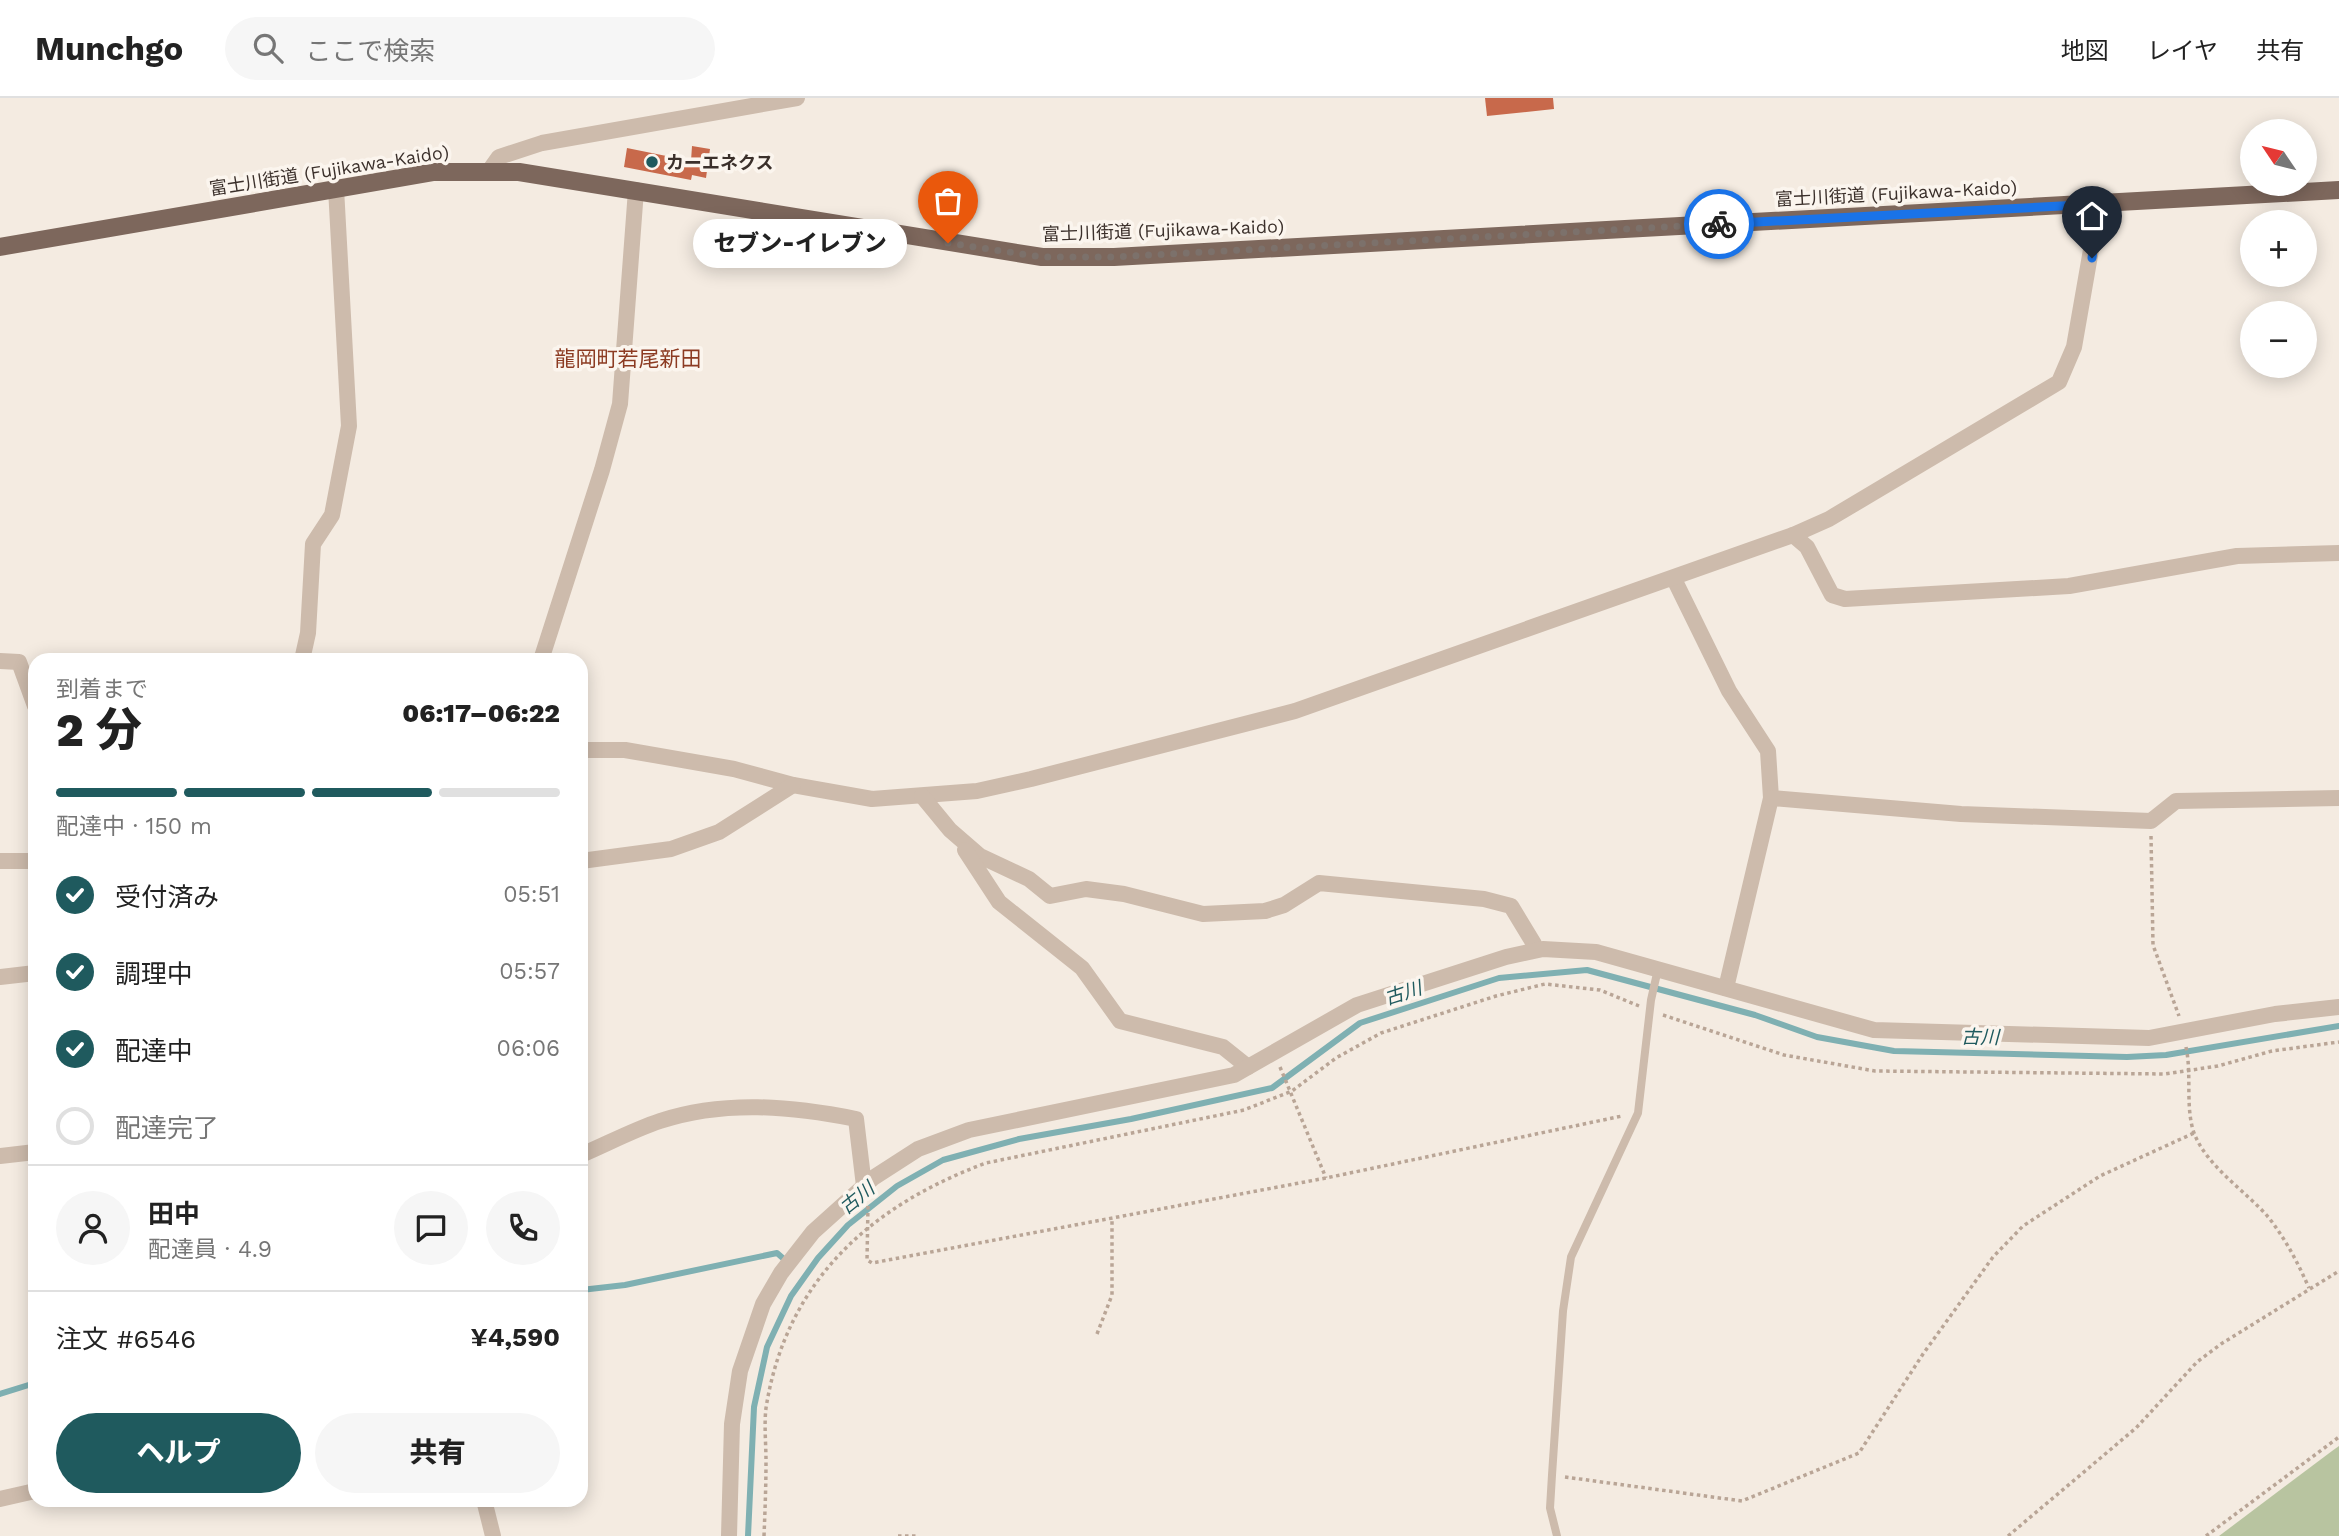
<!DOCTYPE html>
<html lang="ja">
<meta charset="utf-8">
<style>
:root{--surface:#fff;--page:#f6f6f6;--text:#222;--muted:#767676;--line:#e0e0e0;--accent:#1f5a5e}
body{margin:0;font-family:"Work Sans","Noto Sans JP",sans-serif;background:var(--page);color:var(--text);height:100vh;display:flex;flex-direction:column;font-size:26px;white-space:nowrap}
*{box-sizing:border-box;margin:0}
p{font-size:23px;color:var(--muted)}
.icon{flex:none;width:38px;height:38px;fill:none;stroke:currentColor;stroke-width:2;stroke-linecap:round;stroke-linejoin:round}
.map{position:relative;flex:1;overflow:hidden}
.side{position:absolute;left:28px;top:555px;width:560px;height:854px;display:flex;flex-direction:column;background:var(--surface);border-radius:21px;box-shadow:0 4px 18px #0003}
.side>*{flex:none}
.needle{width:46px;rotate:305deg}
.controls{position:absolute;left:2240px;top:21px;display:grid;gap:14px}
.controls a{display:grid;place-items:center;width:77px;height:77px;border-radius:50%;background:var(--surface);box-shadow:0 4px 18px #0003;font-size:35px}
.pin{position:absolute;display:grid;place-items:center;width:60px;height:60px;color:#fff;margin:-72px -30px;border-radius:50% 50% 50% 0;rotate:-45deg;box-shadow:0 0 7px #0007}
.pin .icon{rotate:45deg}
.courier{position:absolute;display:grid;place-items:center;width:70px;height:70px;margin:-35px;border:5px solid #1a73e8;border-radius:50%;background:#fff;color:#222;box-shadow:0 2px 9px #0007}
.bubble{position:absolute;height:49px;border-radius:24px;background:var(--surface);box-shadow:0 4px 18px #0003;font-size:23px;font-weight:800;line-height:49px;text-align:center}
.overview em{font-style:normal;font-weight:800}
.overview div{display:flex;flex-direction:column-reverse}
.overview{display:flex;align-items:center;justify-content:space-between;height:119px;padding:0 28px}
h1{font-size:46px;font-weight:800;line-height:52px}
.bar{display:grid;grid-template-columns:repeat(4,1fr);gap:10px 7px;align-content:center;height:84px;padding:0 28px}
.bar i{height:9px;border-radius:5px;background:var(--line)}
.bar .on{background:var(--accent)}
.bar p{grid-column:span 4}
.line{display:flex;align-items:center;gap:18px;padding:0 28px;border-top:2px solid var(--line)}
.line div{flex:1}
.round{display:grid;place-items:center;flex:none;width:74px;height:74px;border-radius:37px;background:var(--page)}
ol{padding:0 28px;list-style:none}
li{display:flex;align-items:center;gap:21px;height:77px}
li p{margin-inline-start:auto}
li .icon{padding:7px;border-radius:50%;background:var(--accent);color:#fff;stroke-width:4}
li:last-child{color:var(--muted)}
li i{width:38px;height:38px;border:4px solid var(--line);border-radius:50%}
.button{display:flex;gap:14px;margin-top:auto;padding:14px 28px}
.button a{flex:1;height:80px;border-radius:42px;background:var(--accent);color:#fff;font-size:28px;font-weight:800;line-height:80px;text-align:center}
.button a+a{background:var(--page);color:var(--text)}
header{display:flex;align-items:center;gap:42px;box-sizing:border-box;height:98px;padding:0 35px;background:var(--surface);border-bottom:2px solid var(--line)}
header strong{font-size:33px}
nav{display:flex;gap:38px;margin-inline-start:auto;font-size:24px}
.search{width:490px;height:63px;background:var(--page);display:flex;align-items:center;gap:18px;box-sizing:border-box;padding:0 24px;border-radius:38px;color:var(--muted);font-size:26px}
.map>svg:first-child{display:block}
.green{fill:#b8c4a0}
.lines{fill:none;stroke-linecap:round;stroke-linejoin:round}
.stream{stroke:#7fb0b2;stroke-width:6}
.building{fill:#c8694b}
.path{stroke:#b9a596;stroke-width:3.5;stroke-dasharray:3.5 3.5;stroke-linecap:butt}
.service{stroke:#cdbbac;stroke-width:8}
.minor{stroke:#cdbbac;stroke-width:16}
.primary{stroke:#7d675c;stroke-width:18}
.done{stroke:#7c716b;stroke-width:7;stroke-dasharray:0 12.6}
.route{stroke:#1a73e8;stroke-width:9}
.poi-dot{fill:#1f5a5e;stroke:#fbf5ee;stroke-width:2.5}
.labels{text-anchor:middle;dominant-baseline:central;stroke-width:7;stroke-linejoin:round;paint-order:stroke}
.poi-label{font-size:18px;font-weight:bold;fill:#3b302b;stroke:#fbf5ee;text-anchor:start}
.street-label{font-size:18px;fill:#3b302b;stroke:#fbf5ee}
.water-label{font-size:19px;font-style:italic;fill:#1f5a5e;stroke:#fbf5ee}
.quarter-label{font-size:21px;fill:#8c3b22;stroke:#fbf5ee}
</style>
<header>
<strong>Munchgo</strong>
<div class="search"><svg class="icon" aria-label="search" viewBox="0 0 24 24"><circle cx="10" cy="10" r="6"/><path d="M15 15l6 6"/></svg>ここで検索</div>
<nav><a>地図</a><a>レイヤ</a><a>共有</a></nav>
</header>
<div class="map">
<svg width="2339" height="1438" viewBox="0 0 2339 1438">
<rect width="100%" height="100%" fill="#f4ebe1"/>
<polygon class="green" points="2339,1348 2339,1438 2219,1438 2332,1353"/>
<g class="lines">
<g class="stream">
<polyline points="581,1192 625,1187 777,1155 785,1162"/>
<polyline points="0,1296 35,1285"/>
<polyline points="748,1438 754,1309 767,1249 791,1198 818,1160 848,1127 897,1088 943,1062 1019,1041 1131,1021 1272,990 1360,925 1499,880 1587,872 1755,917 1817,939 1894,953 2127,959 2166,957 2339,928"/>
</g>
</g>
<g class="building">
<polygon points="1485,0 1553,0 1554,11 1487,18"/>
<polygon points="692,48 710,51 706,80 692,77 691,82 624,69 627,50 691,63"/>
</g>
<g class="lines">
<g class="path">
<polyline points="2151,738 2153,847 2179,918"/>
<polyline points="1663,917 1784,957 1875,973 2165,976 2218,968 2272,953 2339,944"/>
<path d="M2186,949C2192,977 2185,1009 2194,1035C2207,1069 2246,1093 2269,1120C2286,1142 2298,1165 2309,1190"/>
<polyline points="1280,969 1326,1080"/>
<polyline points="868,1108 867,1162 872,1165 1326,1080 1622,1018"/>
<polyline points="1097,1236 1112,1197 1112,1120"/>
<polyline points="1565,1379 1742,1403 1859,1355 1923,1256 1993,1159 2023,1128 2100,1078 2194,1035"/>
<path d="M764,1438C765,1413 766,1388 766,1363C766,1346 764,1327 766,1310C786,1183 870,1108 986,1065L1244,1012L1292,993L1336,960L1381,935L1496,898L1545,886L1600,892L1639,908"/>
<polyline points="898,1438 919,1438"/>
<polyline points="2008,1438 2136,1330 2197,1264 2221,1246 2339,1173"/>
<polyline points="2206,1438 2339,1339"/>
</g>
<polyline class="service" points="1557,1438 1550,1410 1552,1377 1563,1213 1571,1159 1638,1015 1651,902 1658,871"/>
<g class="minor">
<polyline points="489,73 499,59 542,45 797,0"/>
<polyline points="1793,437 1807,449 1832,497 1845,501 2069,488 2237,458 2339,455"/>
<polyline points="1674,481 1729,593 1768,653 1771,700 1726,890"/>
<polyline points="302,562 308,535 313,446 332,417 349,328 336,90"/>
<polyline points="541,562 602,372 620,306 636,92"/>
<polyline points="0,563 19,564 35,608"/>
<polyline points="581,652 625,652 734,671 793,687 872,701 977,693 1031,681 1295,613 1793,437 1829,421 2059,284 2074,249 2099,106"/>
<polyline points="922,698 950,732 980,758 1029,781 1050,798 1086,791 1124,796 1203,816 1265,813 1284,807 1319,785 1484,801 1511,808 1534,846"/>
<polyline points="1771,700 1961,716 2151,723 2176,703 2339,700"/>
<polyline points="965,752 999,804 1082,870 1120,923 1223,949 1248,969"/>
<polyline points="0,763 35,763"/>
<polyline points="581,763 671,751 719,734 793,687"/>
<polyline points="0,879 35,875"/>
<path d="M581,1057C607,1046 633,1032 660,1023C724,1002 791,1008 856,1021L864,1088"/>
<polyline points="0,1058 35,1054"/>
<polyline points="0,1401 35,1393"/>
<polyline points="484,1402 493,1438"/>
<polyline points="729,1438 732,1326 740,1273 763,1206 781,1175 813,1134 873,1080 918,1051 969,1032 1234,977 1357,907 1506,859 1543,851 1596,854 1874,932 2149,940 2275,916 2339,909"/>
</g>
<polyline class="primary" points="0,149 434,74 519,74 1042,159 1114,159 2339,92"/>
</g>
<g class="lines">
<polyline class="done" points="948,145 1042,159 1114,159 1719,126"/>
<polyline class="route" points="1719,126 2099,106 2092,160"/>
</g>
<circle class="poi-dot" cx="652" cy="64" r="7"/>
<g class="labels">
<g class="poi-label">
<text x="666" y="64">カーエネクス</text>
</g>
<g class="street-label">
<text transform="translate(329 72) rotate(-9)">富士川街道 (Fujikawa-Kaido)</text>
<text transform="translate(1896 95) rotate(-3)">富士川街道 (Fujikawa-Kaido)</text>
<text transform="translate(1163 132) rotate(-2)">富士川街道 (Fujikawa-Kaido)</text>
</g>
<g class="water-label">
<text transform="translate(1403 895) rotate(-18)">古川</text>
<text transform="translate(1980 939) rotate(1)">古川</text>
<text transform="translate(857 1100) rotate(-39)">古川</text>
</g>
<g class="quarter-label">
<text x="628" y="260">龍岡町若尾新田</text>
</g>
</g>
</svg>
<div class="controls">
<a><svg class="needle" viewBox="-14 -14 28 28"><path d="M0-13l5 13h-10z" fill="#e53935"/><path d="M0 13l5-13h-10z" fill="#767676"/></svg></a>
<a>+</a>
<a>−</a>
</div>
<div class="pin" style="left:948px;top:145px;background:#ea580c"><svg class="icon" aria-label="bag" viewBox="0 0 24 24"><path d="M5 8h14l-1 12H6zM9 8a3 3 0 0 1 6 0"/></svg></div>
<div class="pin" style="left:2092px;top:160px;background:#1f2937"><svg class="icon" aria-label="home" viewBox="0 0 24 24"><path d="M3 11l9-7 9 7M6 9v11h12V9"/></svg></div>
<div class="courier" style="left:1719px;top:126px"><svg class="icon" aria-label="bike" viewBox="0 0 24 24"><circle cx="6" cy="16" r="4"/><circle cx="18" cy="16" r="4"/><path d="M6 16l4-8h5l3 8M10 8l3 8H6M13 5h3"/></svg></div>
<div class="bubble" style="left:693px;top:121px;width:214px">セブン-イレブン</div>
<section class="side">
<div class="overview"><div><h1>2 分</h1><p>到着まで</p></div><em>06:17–06:22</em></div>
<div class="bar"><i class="on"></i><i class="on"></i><i class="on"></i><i></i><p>配達中 · 150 m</p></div>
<ol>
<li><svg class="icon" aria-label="check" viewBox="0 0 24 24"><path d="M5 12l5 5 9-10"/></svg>受付済み<p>05:51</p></li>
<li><svg class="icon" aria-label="check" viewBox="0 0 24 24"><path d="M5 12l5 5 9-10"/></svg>調理中<p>05:57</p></li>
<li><svg class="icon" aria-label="check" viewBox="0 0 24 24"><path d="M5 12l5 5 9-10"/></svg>配達中<p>06:06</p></li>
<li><i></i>配達完了</li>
</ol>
<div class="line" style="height:126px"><a class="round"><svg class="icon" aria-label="person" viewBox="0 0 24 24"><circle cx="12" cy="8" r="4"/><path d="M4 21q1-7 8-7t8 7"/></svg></a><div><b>田中</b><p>配達員 · 4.9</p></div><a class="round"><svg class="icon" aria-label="chat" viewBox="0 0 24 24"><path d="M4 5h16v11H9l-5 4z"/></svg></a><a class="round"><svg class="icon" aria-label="phone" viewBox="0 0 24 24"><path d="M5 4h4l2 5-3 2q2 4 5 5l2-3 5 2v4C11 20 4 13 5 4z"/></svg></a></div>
<div class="line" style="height:91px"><div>注文 #6546</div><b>¥4,590</b></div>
<div class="button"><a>ヘルプ</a><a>共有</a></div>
</section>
</div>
